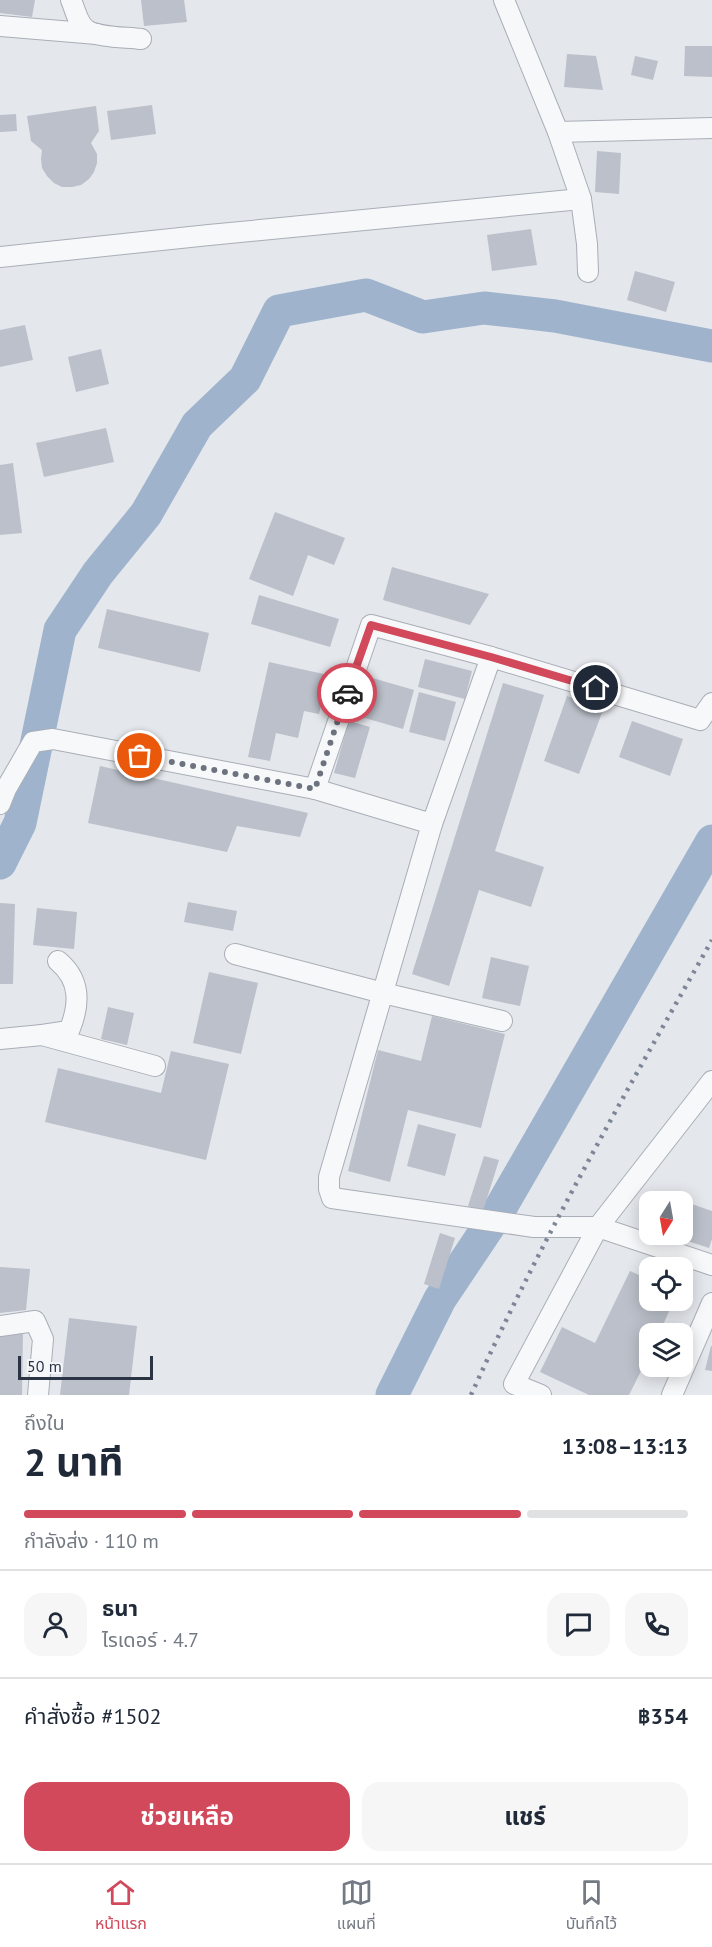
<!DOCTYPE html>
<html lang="th">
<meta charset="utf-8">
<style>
:root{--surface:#fff;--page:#f6f6f7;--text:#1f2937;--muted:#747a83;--line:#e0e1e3;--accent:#d1495b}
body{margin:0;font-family:"PT Sans","Noto Sans Thai",sans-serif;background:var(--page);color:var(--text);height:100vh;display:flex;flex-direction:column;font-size:22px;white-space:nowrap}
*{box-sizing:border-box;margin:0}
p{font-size:20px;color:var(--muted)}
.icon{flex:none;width:33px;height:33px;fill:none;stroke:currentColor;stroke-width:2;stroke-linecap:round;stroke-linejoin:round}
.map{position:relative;height:1395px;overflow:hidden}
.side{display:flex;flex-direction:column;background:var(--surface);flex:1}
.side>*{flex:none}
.needle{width:39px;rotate:191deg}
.controls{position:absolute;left:639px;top:1191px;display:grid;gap:12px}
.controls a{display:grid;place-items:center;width:54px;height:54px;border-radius:12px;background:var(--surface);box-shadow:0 3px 15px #0003;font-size:30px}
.scale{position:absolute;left:18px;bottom:15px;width:135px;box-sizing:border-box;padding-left:6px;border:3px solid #2b3445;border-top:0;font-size:16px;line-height:21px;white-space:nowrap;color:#2b3445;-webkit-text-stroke:4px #f4f6f9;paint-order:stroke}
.pin{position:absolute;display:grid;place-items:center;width:51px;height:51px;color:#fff;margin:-26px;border:3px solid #fff;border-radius:50%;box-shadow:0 2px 6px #0007}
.courier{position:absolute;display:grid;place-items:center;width:60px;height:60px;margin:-30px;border:4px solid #d1495b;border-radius:50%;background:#fff;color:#222;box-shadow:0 2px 8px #0007}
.headline em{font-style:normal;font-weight:700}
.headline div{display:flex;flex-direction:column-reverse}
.headline{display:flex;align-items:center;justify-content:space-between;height:102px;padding:0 24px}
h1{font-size:39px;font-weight:700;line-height:45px}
.bar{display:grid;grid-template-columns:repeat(4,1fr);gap:9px 6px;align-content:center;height:72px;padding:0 24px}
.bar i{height:8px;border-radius:4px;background:var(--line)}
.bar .current{background:var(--accent)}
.bar p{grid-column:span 4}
.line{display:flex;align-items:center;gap:15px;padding:0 24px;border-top:2px solid var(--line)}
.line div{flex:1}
.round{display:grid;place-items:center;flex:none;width:63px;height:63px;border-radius:18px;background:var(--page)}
.button{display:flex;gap:12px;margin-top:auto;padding:12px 24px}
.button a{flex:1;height:69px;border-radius:18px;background:var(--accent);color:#fff;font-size:24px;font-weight:700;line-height:69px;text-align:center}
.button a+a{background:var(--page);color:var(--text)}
.tab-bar{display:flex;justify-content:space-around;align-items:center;height:84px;border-top:2px solid var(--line);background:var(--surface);font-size:16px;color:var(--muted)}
.tab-bar a{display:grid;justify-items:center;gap:3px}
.tab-bar .current{color:var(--accent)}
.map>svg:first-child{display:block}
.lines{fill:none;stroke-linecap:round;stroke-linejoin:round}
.river{stroke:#9fb4cc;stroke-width:33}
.building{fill:#bbc0ca}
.street-casing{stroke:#a9aeb7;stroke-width:22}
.street{stroke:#f7f8fa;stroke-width:20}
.rail{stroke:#7d8696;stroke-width:4.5;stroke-dasharray:3 6;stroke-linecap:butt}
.done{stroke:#6c737f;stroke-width:6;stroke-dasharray:0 10.8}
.route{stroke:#d1495b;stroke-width:8}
</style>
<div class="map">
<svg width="712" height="1395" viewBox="0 0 712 1395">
<rect width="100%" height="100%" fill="#e4e7ec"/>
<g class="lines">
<g class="river">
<polyline points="0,863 20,823 60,630 98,573 146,514 197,425 245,379 279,311 366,295 423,317 484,308 555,316 712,346"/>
<polyline points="392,1395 440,1299 497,1214 712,841"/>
</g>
</g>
<g class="building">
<polygon points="0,0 35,0 32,17 0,13"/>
<polygon points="141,0 184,0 187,22 144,26"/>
<polygon points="685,46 712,46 712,77 684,76"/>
<polygon points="567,54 596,56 603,90 564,87"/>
<polygon points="635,56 658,61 653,80 631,75"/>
<polygon points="152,105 156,134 111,140 107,111"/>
<polygon points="96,106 99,131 91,143 97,154 97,163 94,172 89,179 81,185 72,187 62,187 54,183 47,176 42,168 41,159 42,150 31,141 27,116"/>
<polygon points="16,114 17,131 0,132 0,115"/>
<polygon points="597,151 621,153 619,194 595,192"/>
<polygon points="531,229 537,265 492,271 487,235"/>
<polygon points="635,271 675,282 666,312 627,300"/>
<polygon points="25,325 33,360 0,367 0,330"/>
<polygon points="101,349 109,384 76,392 68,357"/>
<polygon points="106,428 114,462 44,477 36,443"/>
<polygon points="13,463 22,533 0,535 0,465"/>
<polygon points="275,512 345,538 334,565 308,555 293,596 249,579"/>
<polygon points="392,567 489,594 470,625 383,600"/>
<polygon points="259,595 339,619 330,647 251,624"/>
<polygon points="107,609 209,633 200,672 98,648"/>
<polygon points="425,659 472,671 465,699 418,687"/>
<polygon points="269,662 328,675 319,714 304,711 298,738 276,733 270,761 248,757"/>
<polygon points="362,675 414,690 403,729 351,714"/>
<polygon points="503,683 544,695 495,851 544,867 531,907 479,890 449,986 412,974"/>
<polygon points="419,692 456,702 445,741 409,732"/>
<polygon points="567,696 603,710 579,774 544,761"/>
<polygon points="349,721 370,727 355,778 334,773"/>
<polygon points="632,721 683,739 670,776 619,757"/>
<polygon points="100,766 308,813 300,837 237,826 227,852 88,823"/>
<polygon points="188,902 237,911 233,931 184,922"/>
<polygon points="0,903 15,904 13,984 0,984"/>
<polygon points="37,908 77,912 74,949 33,945"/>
<polygon points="491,957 529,966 520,1006 482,998"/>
<polygon points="209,972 258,983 241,1054 193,1043"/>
<polygon points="108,1007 134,1013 127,1045 101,1039"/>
<polygon points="432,1016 505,1034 481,1128 408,1110 390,1182 348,1171 378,1050 421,1061"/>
<polygon points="171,1051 229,1064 206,1160 45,1122 58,1068 161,1093"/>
<polygon points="418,1124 456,1134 445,1176 407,1166"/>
<polygon points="484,1156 499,1160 483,1211 468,1206"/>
<polygon points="683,1201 712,1211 712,1239 709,1248 672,1236 672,1234 682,1234"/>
<polygon points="440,1233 455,1238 439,1289 424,1284"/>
<polygon points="0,1267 30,1269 26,1310 0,1313"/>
<polygon points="630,1271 650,1280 650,1300 674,1300 659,1334 650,1334 650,1353 629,1395 589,1395 540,1372 562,1327 595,1343"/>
<polygon points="69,1318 137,1326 129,1395 60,1395"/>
<polygon points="23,1332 22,1395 0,1395 0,1335"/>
<polygon points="711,1346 712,1346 712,1371 705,1370"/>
</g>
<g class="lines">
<defs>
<g id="street">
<path d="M71,0C75,9 78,25 87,30C98,38 127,37 141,39"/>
<polyline points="504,0 558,132 581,199 587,244 588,272"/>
<polyline points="0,26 97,34"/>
<polyline points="558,132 712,128"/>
<polyline points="0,257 209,235 581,199"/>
<polyline points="712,703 700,720 491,657 371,625 315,789 432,824 329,1177 329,1189 332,1198 534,1227 598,1227 712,1265"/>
<polyline points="0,804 6,789 33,742 53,739 315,789"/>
<polyline points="432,824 491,657"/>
<polyline points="235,954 383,993 502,1021"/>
<path d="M58,961C81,980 80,1005 69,1031L42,1035L155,1066"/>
<polyline points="0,1039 42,1035"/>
<polyline points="0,1326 35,1321 43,1339 38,1395"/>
<polyline points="541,1395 514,1384 598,1227 712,1081"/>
<polyline points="672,1395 712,1303"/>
</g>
</defs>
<use href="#street" class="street-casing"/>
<use href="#street" class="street"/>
<path class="rail" d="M471,1395C542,1238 627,1090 712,940"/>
</g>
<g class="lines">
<polyline class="done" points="140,756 315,789 347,693"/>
<polyline class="route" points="347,693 371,625 491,657 596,688"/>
</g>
</svg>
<div class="controls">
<a><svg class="needle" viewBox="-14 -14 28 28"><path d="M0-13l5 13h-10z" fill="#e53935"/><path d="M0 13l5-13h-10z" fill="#747a83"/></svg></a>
<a><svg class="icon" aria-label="locate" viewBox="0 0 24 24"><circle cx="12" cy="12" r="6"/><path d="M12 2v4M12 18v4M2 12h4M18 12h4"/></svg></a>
<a><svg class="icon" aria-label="layers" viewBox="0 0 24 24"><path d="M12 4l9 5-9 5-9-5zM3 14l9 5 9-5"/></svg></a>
</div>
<div class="scale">50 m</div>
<div class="pin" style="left:140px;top:756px;background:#ea580c"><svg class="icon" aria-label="bag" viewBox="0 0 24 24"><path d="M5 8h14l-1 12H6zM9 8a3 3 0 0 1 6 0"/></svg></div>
<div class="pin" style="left:596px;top:688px;background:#1f2937"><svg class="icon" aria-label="home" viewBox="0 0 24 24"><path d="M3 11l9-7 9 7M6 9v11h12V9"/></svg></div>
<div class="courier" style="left:347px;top:693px"><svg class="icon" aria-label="car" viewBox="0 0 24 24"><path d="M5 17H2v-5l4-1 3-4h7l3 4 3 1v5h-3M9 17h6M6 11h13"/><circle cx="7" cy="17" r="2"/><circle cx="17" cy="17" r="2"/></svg></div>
</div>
<section class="side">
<div class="headline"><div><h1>2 นาที</h1><p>ถึงใน</p></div><em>13:08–13:13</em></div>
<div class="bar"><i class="current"></i><i class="current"></i><i class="current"></i><i></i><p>กำลังส่ง · 110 m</p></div>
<div class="line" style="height:108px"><a class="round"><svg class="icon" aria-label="person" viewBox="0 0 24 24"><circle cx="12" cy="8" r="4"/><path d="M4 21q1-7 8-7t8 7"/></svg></a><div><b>ธนา</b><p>ไรเดอร์ · 4.7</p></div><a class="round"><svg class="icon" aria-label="chat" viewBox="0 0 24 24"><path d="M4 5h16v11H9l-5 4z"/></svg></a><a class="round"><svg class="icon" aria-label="phone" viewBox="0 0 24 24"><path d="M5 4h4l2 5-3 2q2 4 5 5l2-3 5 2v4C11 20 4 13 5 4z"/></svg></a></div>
<div class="line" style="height:78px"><div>คำสั่งซื้อ #1502</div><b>฿354</b></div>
<div class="button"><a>ช่วยเหลือ</a><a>แชร์</a></div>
</section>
<nav class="tab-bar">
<a class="current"><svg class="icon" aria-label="home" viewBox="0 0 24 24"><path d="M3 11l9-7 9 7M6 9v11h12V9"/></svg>หน้าแรก</a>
<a><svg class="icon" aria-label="map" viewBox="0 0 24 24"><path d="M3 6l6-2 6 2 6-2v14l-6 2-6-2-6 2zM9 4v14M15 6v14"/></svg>แผนที่</a>
<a><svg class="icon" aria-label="saved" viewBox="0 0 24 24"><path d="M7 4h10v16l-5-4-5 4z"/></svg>บันทึกไว้</a>
</nav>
